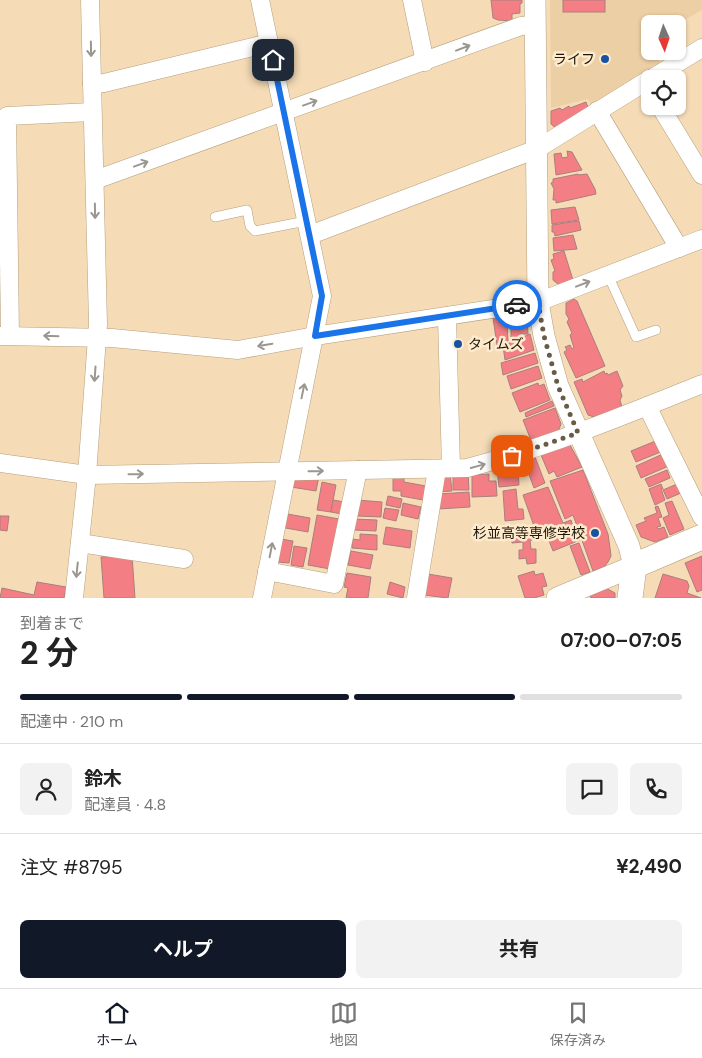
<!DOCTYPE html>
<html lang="ja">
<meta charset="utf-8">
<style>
:root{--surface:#fff;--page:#f2f2f2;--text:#222;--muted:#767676;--line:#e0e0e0;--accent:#111827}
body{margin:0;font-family:"DM Sans","Noto Sans JP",sans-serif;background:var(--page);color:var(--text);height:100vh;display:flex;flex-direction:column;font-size:19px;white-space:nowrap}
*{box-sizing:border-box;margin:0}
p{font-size:16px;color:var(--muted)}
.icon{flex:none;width:28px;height:28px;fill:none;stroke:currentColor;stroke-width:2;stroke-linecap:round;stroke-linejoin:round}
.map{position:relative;height:598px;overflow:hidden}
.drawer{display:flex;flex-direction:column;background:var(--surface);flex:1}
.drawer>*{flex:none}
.needle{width:32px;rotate:177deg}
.fabs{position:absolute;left:641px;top:15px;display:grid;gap:10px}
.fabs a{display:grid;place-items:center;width:45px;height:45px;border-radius:8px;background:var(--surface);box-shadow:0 1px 4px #0004;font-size:25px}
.pin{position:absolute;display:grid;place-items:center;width:42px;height:42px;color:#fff;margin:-21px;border-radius:10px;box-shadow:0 2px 8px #0006}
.courier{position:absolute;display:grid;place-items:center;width:50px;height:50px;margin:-25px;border:4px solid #1a73e8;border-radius:50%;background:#fff;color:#222;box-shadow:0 1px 6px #0007}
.overview em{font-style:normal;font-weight:700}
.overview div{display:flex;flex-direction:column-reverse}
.overview{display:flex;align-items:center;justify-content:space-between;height:85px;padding:0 20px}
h1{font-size:32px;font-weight:700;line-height:38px}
.bar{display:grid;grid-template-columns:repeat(4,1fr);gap:8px 5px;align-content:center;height:60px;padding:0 20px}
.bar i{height:6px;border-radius:4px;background:var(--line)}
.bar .active{background:var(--accent)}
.bar p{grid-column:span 4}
.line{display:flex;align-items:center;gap:12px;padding:0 20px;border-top:1px solid var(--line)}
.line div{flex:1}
.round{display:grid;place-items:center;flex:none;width:52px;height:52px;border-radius:8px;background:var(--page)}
.button{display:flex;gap:10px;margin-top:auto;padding:10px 20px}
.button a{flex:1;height:58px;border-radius:8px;background:var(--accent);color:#fff;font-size:20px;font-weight:700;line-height:58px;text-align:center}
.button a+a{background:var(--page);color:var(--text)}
.dock{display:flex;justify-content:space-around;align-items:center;height:70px;border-top:1px solid var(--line);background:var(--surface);font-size:14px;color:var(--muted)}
.dock a{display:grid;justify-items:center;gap:2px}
.dock .active{color:var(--accent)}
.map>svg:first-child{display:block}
.built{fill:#eccfa4}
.building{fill:#f37f85;stroke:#ab7e7e}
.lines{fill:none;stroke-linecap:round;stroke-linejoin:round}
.service-casing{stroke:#b69f7b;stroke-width:10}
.minor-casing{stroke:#b69f7b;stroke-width:19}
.tertiary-casing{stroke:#b69f7b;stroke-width:22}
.secondary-casing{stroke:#b69f7b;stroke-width:26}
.service{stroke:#fff;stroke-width:9}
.minor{stroke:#fff;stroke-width:18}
.tertiary{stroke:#fff;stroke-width:21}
.secondary{stroke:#fff;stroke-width:25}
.oneway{stroke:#9a9690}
.done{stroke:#695b45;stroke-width:5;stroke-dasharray:0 9}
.route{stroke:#1a73e8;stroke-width:6}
.poi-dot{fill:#1852a3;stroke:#feeacc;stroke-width:2}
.labels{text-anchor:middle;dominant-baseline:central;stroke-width:5;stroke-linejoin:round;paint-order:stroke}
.poi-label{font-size:14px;fill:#1e1608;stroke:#feeacc;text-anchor:end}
</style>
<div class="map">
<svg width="702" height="598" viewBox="0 0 702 598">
<rect width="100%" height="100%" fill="#f5dcb7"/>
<polygon class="built" points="550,0 702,0 702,10 677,24 650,24 650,51 656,51 661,67 593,108 588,99 551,108"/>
<g class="building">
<polygon points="491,0 522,0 522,3 520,4 520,13 512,14 512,21 498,20 493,18"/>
<rect x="563" y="0" width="42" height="12"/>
<polygon points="586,102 589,110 558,130 551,124 551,111 560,108 562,110 569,106 570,108"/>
<polygon points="567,151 572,152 582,170 556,175 554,154 561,153 562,158 568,157"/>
<polygon points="578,174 578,175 587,174 595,189 596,194 556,203 556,200 553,200 554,189 551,183 553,182 553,179"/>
<polygon points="575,207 579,220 552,224 551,210"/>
<polygon points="579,221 581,230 555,236 554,232 552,232 552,225"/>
<polygon points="573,235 577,249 554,251 553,238"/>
<polygon points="564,251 573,280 559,285 553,280 553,272 555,271 551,260 554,259 553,254"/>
<polygon points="574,299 577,301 605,366 576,378 564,352 567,350 565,347 570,345 572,349 574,348 570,335 572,333 567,322 569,319 566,314 566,303"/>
<polygon points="520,315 521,319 527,319 528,334 520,334 521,338 511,339 511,328 514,328 513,316"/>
<polygon points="509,316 509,324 507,324 508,341 497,345 493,318"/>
<polygon points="530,334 534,350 505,360 503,346"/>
<polygon points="535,353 538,363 503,375 501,363"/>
<polygon points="538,366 542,378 511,389 507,376"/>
<polygon points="604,371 605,374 607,373 608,375 617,371 623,386 620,390 622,396 620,400 622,407 597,418 588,415 574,382 582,379 583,382"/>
<polygon points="538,383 539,386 544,384 550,400 520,412 512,393"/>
<polygon points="552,401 554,406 526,417 525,413"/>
<polygon points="555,408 561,424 558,432 532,443 523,420"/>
<polygon points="658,440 663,451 636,462 631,451"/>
<polygon points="566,445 570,445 582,467 557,477 554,471 549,474 541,455"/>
<polygon points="665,453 671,465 641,478 636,466"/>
<polygon points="535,457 545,483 534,488 524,461"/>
<polygon points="518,467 519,485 499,487 497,469"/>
<polygon points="583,470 608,534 610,548 611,556 608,562 604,567 593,571 573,515 565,519 550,481"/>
<polygon points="667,470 670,478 649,487 645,479"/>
<polygon points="468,472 469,490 453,490 453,473"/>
<polygon points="450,473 452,491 438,492 440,474"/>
<polygon points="489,474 489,481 496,481 497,496 472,497 472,475"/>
<polygon points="293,476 319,476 316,491 291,487"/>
<polygon points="393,476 404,476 404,482 426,486 423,500 401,496 401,491 393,491"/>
<polygon points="322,482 336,485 331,512 317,510"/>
<polygon points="661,484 663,489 661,489 665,500 655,505 649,489"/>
<polygon points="677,484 681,493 667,499 663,490"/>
<polygon points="548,487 563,523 571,520 573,526 549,535 545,526 535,529 523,495"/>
<polygon points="516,489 518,509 523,509 524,519 505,521 503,491"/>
<polygon points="469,492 470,507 439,509 438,494"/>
<polygon points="388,496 402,499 400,508 386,505"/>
<polygon points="333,500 345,502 342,514 331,512"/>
<polygon points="357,500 382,502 381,517 356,516"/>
<polygon points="672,501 684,529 670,535 663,518 669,515 665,503"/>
<polygon points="403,503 421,507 418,519 401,515"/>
<polygon points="658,506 662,517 658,518 661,526 657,527 658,529 664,527 668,537 655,542 641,537 636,525 646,521 644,518 657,513 655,507"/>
<polygon points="385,508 399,510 396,521 383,518"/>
<polygon points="282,513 310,518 308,532 280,527"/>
<polygon points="317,515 339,519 330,569 308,565"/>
<polygon points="0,516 9,516 7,531 0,530"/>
<polygon points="354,519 377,520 376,531 354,530"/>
<polygon points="386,527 412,531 410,548 383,544"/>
<polygon points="575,528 580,540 553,551 548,538"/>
<polygon points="533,532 533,540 530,540 531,549 536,549 536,563 527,564 526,558 519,559 519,550 523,550 523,542 512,543 511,533"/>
<polygon points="360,534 377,535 377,550 352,548 352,539 360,540"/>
<polygon points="281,539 293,541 289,563 277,562"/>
<polygon points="579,543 590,572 581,575 570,546"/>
<polygon points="294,546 307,548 303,567 291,565"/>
<polygon points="351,551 373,555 370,569 348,565"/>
<polygon points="132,555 135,598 104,598 101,557"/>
<polygon points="702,556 702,590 697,592 685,563"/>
<polygon points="534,571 535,575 543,573 547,586 542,587 544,595 534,598 525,598 518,576"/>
<polygon points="347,573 371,577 368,598 346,598 348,588 344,587"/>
<polygon points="428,574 452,578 448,598 424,595"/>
<polygon points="663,574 687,581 689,586 687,593 701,598 655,598"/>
<polygon points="37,582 66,587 64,598 0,598 2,588 34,595"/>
<polygon points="390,582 405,587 403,598 387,594"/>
<polygon points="604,587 615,593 615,598 591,598 589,593"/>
</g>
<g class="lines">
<defs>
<g id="service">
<polyline points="215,217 247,210 250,226 255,231 306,221"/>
<polyline points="608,275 636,337 656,330"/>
</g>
<g id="minor">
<polyline points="260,0 322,296 262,598"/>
<polyline points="412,0 425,62"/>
<polyline points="651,79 702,48"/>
<polyline points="92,84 104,83 269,43"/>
<polyline points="660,106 702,175"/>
<polyline points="597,111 679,248"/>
<polyline points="95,180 521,26 535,25"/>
<polyline points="310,235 537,149 650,79"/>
<polyline points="447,316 451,468"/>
<polyline points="10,335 7,116 92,112"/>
<polyline points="0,336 112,338 238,350 315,336 538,302 702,239"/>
<polyline points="647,406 702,517"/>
<path d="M0,463L87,475L467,468C548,447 625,415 702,384"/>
<polyline points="80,543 184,559"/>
<polyline points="267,571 334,584 358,470"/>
<polyline points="74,598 87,475 98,324 90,0"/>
<polyline points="416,598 437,469"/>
</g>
<polyline id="tertiary" points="535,0 538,302 544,336 558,386 629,546 634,566 557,598"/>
<polyline id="secondary" points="630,598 634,566 702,537"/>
</defs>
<use href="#service" class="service-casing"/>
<use href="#minor" class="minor-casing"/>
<use href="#tertiary" class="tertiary-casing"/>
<use href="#secondary" class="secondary-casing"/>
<use href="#service" class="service"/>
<use href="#minor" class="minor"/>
<use href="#tertiary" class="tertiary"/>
<use href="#secondary" class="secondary"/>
</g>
<defs><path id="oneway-shaft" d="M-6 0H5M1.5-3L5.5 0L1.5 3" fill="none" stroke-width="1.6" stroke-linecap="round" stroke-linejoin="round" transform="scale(1.25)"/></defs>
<g class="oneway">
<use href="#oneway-shaft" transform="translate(463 48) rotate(-21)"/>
<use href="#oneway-shaft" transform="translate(91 49) rotate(89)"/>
<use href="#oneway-shaft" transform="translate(310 103) rotate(-20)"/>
<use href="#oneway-shaft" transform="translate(141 164) rotate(-20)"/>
<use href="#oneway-shaft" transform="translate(95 211) rotate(89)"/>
<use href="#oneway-shaft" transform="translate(583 284) rotate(-21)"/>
<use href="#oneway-shaft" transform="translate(51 336) rotate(-178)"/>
<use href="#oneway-shaft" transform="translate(265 345) rotate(170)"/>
<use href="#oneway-shaft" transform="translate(95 374) rotate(94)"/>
<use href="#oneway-shaft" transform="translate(303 391) rotate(-78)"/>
<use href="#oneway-shaft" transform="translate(478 466) rotate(-15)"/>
<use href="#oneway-shaft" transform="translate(316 471) rotate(-1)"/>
<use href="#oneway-shaft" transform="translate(136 474) rotate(-1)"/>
<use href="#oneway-shaft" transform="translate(271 550) rotate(-79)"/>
<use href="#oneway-shaft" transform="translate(77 570) rotate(96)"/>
</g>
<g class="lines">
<polyline class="done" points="512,456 578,433 558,386 544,336 538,302 517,305"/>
<polyline class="route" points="273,60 322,296 315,336 517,305"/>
</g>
<g class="poi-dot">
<circle cx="605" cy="59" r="5"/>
<circle cx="458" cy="344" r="5"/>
<circle cx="595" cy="533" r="5"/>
</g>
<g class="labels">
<g class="poi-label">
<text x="595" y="59">ライフ</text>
<text x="468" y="344" text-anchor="start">タイムズ</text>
<text x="585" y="533">杉並高等専修学校</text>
</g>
</g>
</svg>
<div class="fabs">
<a><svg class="needle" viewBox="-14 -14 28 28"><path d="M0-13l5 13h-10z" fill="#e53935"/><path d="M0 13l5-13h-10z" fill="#767676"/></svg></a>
<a><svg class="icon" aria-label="locate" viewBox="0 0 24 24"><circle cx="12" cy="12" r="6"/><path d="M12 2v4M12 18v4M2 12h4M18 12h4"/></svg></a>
</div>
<div class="pin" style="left:512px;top:456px;background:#ea580c"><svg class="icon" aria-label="bag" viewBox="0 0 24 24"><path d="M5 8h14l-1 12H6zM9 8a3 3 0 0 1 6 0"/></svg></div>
<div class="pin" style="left:273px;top:60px;background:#1f2937"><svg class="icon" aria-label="home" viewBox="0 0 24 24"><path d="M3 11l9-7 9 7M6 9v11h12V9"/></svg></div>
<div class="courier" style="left:517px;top:305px"><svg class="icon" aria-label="car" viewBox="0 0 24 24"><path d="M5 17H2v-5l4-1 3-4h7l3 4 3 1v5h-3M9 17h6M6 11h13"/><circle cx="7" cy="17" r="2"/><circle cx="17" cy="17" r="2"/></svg></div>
</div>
<section class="drawer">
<div class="overview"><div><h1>2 分</h1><p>到着まで</p></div><em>07:00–07:05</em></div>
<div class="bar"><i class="active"></i><i class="active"></i><i class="active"></i><i></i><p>配達中 · 210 m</p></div>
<div class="line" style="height:90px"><a class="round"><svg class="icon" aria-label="person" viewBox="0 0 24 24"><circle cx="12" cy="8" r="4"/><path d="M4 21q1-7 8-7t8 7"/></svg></a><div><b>鈴木</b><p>配達員 · 4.8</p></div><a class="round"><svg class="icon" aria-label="chat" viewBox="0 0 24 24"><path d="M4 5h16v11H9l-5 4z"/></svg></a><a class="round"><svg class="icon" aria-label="phone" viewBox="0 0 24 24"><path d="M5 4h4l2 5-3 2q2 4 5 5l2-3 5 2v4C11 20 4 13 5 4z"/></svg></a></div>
<div class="line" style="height:65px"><div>注文 #8795</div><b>¥2,490</b></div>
<div class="button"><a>ヘルプ</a><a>共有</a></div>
</section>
<nav class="dock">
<a class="active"><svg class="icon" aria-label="home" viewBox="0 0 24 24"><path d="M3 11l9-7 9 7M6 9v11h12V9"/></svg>ホーム</a>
<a><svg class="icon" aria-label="map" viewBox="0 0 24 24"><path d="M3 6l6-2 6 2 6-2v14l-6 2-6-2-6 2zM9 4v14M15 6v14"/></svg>地図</a>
<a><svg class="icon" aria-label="saved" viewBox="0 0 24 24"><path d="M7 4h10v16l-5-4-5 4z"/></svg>保存済み</a>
</nav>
